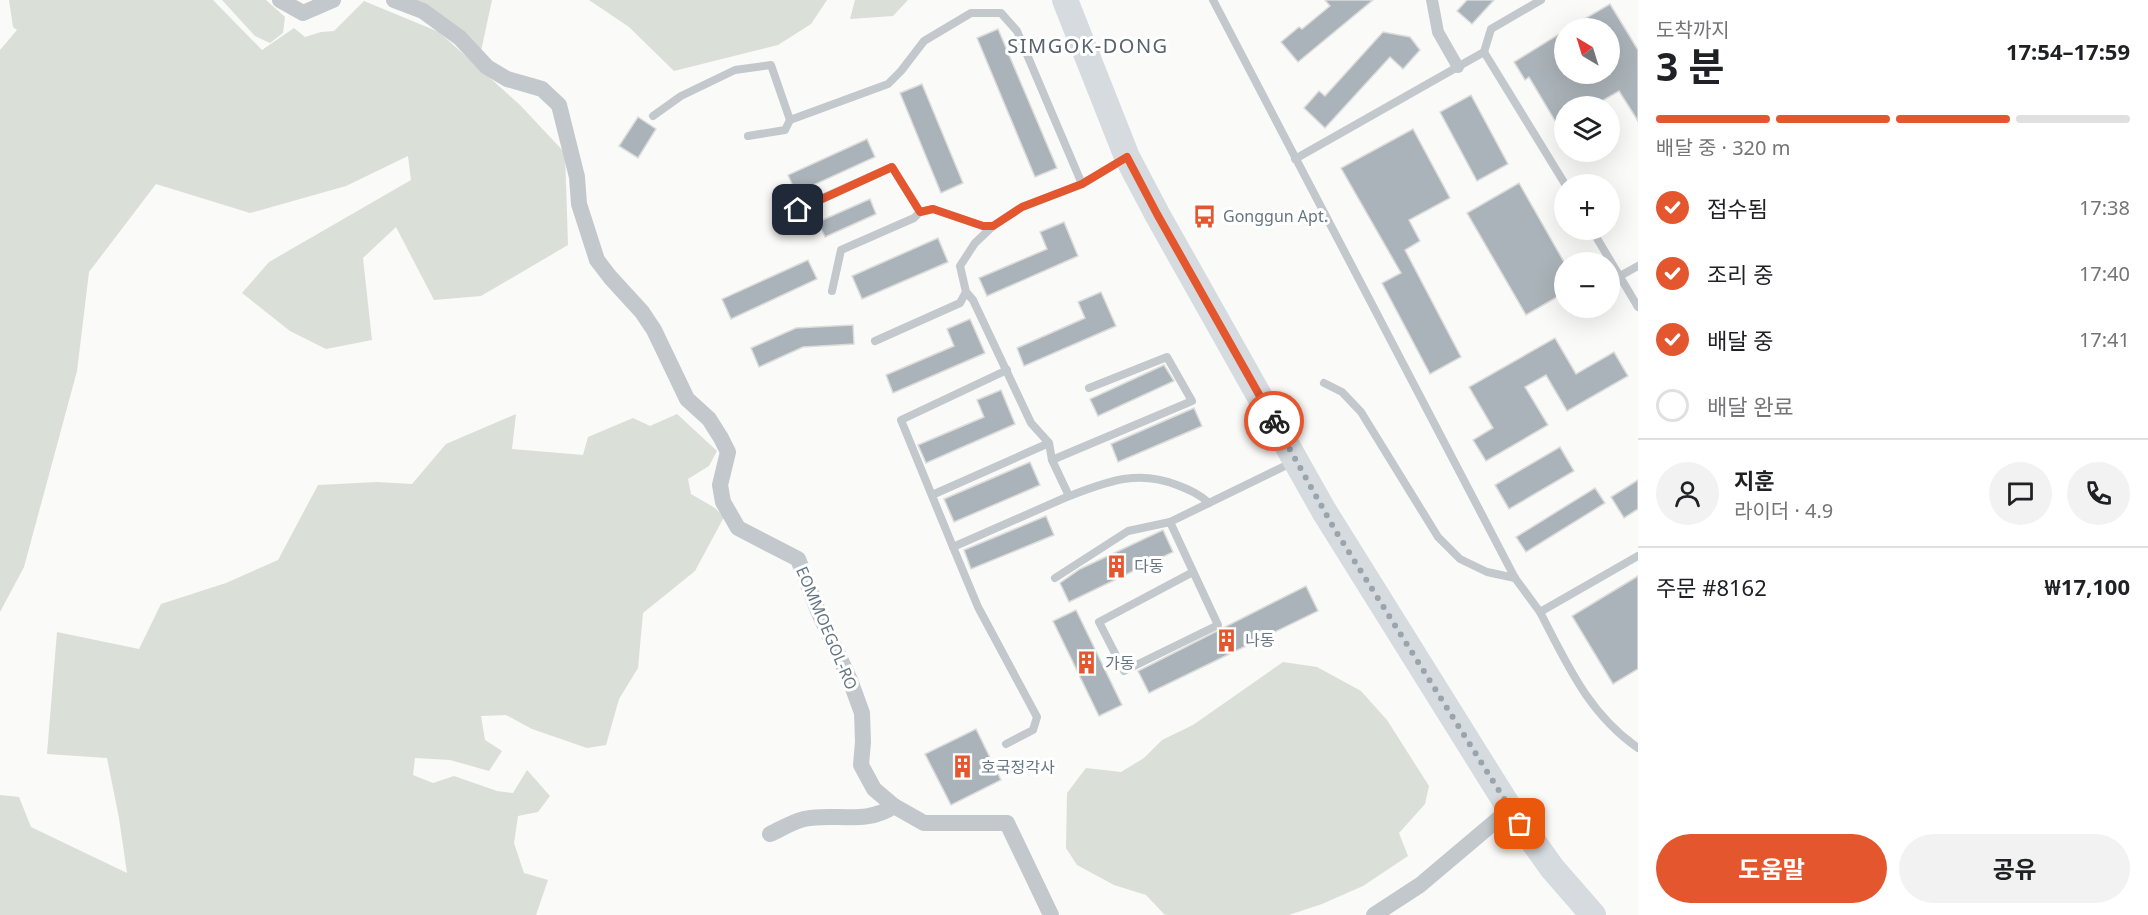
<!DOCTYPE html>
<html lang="ko">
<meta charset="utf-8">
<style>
:root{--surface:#fff;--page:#f2f2f2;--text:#202124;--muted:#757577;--line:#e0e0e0;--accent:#e4572e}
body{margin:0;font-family:"Noto Sans","Noto Sans KR",sans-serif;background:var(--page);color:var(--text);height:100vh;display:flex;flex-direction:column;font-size:22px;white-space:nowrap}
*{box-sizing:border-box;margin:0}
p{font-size:20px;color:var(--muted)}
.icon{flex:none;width:33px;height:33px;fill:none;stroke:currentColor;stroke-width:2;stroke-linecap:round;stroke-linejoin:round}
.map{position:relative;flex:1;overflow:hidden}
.panel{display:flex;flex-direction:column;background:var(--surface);width:510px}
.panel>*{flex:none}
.needle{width:39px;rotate:322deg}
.fabs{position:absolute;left:1554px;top:18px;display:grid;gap:12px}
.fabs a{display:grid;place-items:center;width:66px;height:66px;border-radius:50%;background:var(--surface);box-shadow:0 6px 24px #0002;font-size:30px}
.pin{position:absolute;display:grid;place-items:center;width:51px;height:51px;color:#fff;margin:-26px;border-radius:12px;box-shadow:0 3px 9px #0006}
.courier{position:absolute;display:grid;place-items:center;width:60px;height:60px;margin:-30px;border:4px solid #e4572e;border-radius:50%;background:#fff;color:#222;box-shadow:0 2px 8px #0007}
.head em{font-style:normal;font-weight:700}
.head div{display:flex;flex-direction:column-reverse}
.head{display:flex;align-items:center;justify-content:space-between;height:102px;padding:0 18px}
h1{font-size:39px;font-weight:700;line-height:45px}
.bar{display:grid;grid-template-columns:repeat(4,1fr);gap:9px 6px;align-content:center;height:72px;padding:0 18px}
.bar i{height:8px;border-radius:4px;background:var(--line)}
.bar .on{background:var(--accent)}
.bar p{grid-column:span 4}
.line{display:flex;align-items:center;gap:15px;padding:0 18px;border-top:2px solid var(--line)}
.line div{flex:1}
.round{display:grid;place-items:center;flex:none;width:63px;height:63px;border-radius:32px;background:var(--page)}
ol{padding:0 18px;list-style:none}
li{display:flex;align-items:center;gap:18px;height:66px}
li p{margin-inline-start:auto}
li .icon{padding:6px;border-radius:50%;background:var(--accent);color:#fff;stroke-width:4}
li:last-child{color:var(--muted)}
li i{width:33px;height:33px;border:3px solid var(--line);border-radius:50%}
.button{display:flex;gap:12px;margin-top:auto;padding:12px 18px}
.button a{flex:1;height:69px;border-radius:36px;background:var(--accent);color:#fff;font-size:24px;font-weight:700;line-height:69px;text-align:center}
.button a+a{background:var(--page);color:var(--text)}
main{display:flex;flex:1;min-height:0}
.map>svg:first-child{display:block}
.green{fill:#dadfd7}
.building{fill:#aab3b9;stroke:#dcdcda;stroke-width:1.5}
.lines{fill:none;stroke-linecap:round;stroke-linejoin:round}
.service{stroke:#c3c8cc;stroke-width:8}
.pedestrian{stroke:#c3c8cc;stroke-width:12}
.minor{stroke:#c3c8cc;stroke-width:16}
.primary{stroke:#d6dbdf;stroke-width:26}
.done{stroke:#99a4ac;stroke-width:6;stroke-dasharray:0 10.8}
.route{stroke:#e4572e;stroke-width:8}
.labels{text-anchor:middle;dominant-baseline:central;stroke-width:6;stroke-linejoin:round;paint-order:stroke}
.poi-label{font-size:16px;fill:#657683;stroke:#fff;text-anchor:start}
.street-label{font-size:16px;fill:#657683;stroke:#fff}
.quarter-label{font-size:20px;letter-spacing:1.5px;fill:#57646e;stroke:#fff}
</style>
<main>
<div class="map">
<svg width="1638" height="915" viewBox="0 0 1638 915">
<rect width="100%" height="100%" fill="#fafaf8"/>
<g class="green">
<polygon points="9,0 213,0 262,50 294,28 305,37 321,32 334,31 364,1 439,32 520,105 565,153 568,245 481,296 434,300 396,227 363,258 372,340 326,349 290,331 242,293 269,262 411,180 408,156 346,186 250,213 156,184 89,272 77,371 24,567 0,612 0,50 17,30 13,27"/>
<polygon points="222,0 266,0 285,17 283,33 270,43 255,36"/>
<polygon points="407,0 492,0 481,51"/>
<polygon points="589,0 827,0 811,24 778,45 674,71 629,27"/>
<polygon points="855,0 908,0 893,16 850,19"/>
<polygon points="516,414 512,449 583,455 588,437 633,418 650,426 677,414 717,451 709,466 688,479 691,494 715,508 724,517 695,571 643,613 638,668 619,699 606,745 587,748 532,729 506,715 481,716 485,740 502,751 489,771 450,760 415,758 413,775 433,783 454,776 497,791 513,793 527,770 550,796 538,812 518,816 514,843 524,873 548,880 536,915 0,915 0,795 19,797 31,827 127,873 119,818 107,758 47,754 57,632 139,649 161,604 226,583 278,560 318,485 377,482 412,484 446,444"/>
<polygon points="1283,662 1317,667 1361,691 1387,720 1429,786 1425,804 1399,833 1408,856 1363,886 1322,904 1289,915 1165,915 1146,895 1114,885 1077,865 1066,848 1067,793 1086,768 1121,772 1144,758 1162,740 1193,725"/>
</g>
<g class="building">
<polygon points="1325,0 1373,0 1298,62 1281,42 1299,27 1302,29 1330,6"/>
<polygon points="1467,0 1494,0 1472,24 1457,11"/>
<polygon points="1610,4 1638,50 1638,121 1619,91 1593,106 1564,106 1564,136 1529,77 1525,80 1514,62 1564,31 1564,74 1610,74 1610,28 1569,28"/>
<polygon points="998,29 1057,168 1035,177 977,38"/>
<polygon points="1383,32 1410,37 1420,50 1403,69 1390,57 1325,128 1304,108 1319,91 1325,96"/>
<polygon points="922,84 963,183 941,193 900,93"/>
<polygon points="1471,95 1508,164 1477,181 1440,112"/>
<polygon points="638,117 656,129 638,158 619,146"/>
<polygon points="1413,129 1450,198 1409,220 1420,241 1405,250 1461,357 1430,374 1382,283 1401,273 1341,168"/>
<polygon points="867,139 875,157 796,193 788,175"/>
<polygon points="1519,183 1564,262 1564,293 1526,315 1467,213"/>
<polygon points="870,199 876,214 825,237 818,222"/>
<polygon points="1064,222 1078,256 987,296 979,278 1047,249 1040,232"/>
<polygon points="938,238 948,262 862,299 852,276"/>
<polygon points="808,260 817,279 731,319 722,299"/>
<polygon points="1101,292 1116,326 1024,366 1017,348 1085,318 1078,302"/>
<polygon points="970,319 985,353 893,393 886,375 954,346 947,329"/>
<polygon points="853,325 854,344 803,347 759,367 751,348 796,328"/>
<polygon points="1555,338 1576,374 1614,352 1628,376 1567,411 1546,375 1525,387 1548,425 1486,461 1473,440 1493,428 1469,387"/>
<polygon points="1164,365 1174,381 1098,416 1090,399"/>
<polygon points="1001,390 1015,424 926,463 918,445 984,417 977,400"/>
<polygon points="1194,408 1202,426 1118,462 1111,444"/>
<polygon points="1560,447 1574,471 1509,509 1495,485"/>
<polygon points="1030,462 1040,485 954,522 944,499"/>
<polygon points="1638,480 1638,509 1624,518 1611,497"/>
<polygon points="1595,488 1605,503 1526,552 1516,537"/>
<polygon points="1046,516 1054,535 971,569 964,550"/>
<polygon points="1163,530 1173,552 1069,602 1060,583 1080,569"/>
<polygon points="1638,576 1638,669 1613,684 1572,616"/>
<polygon points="1306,586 1318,611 1149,693 1138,671"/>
<polygon points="1076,610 1122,705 1099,716 1053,621"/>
<polygon points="976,729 1001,780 951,805 925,754"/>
</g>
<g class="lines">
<g class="service">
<polyline points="1213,0 1515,578 1540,612 1638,556"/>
<polyline points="1484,52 1491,29 1541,0"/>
<polyline points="653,116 681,96 735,70 771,65 790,120 888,84 901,71 924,41 971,13 1001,13 1017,31 1082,184"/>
<polyline points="748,136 785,130 790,120"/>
<polyline points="1295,159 1484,52 1565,184"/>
<polyline points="798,209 892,167 920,212 933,209 983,226 993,226"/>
<polyline points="1592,230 1638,307"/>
<polyline points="1620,276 1638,266"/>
<polyline points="832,291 841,250 914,218 920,212"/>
<polyline points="966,292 973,300 1031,423 1049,443 1052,460 1069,496 953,547 978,607 1037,717 1033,730 1006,744"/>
<polyline points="875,341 960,303 966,292 960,266 975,243 993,226 1022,207 1082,184 1124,159"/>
<polyline points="1324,383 1342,392 1361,412 1438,537 1460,559 1487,572 1515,578"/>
<polyline points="1052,460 1192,401 1167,357 1089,388"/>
<polyline points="932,495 1049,443"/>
<path d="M1069,496C1107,482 1137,469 1177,485C1190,490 1199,494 1209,503"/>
<polyline points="1170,522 1218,625 1124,671 1099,622 1193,572"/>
<polyline points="953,547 901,420 1007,370"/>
<polyline points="1055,578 1128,531 1170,522 1293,462"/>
<path d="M1540,612C1567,664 1588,713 1638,748"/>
</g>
<polyline class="pedestrian" points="1432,0 1438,32 1458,67"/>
<g class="minor">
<polyline points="280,0 303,13 333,0"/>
<polyline points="394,0 423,11 460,38 487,67 507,79 542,89 559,105 577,177 579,204 597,260 610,277 642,312 654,330 687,399 709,419 721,438 728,452 720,485 723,502 738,528 798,559 819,613 850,680 862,713 863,742 861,765 874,789 894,806 924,823 1007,823 1051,915"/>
<path d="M770,834C781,829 792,822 804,819C836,812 864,826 894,806"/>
<polyline points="1374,915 1420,885 1510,809"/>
</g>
<polyline class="primary" points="1065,0 1127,157 1157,214 1324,511 1510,809 1552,868 1593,915"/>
</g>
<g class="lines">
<polyline class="done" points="1274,421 1335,530 1520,824"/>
<polyline class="route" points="798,210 892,167 920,212 933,209 983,226 993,226 1022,207 1082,184 1127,157 1157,214 1274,421"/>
</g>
<defs>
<symbol id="bus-bare" viewBox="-9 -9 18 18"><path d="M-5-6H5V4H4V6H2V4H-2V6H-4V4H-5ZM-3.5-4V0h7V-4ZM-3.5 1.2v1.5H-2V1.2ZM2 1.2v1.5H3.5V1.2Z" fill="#e4572e" stroke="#fff" stroke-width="2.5" paint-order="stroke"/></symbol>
<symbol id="building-bare" viewBox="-9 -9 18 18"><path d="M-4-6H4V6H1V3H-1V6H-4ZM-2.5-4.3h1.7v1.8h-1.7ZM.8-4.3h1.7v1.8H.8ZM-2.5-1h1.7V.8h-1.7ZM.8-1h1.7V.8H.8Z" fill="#e4572e" stroke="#fff" stroke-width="2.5" paint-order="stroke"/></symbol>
</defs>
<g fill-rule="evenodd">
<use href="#bus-bare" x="1188" y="200" width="33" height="33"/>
<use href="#building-bare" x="1100" y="550" width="33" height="33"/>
<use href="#building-bare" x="1210" y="624" width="33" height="33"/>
<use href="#building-bare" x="1070" y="646" width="33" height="33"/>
<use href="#building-bare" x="946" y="750" width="33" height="33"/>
</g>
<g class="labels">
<g class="poi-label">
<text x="1223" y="216">Gonggun Apt.</text>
<text x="1134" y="566">다동</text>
<text x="1245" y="640">나동</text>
<text x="1105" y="663">가동</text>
<text x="981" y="767">호국정각사</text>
</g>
<g class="street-label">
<text transform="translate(827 628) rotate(67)">EOMMOEGOL-RO</text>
</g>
<g class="quarter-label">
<text x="1088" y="45">SIMGOK-DONG</text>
</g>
</g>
</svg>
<div class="fabs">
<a><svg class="needle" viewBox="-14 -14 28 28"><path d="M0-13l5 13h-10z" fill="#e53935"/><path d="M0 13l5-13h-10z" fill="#757577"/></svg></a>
<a><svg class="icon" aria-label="layers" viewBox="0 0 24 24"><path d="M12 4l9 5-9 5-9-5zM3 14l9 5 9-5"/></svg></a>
<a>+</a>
<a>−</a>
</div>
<div class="pin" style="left:1520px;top:824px;background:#ea580c"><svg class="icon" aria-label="bag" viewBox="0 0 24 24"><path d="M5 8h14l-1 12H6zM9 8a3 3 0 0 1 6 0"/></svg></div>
<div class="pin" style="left:798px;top:210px;background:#1f2937"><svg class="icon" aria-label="home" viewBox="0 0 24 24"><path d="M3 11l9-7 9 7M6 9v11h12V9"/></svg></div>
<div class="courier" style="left:1274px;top:421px"><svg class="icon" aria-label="bike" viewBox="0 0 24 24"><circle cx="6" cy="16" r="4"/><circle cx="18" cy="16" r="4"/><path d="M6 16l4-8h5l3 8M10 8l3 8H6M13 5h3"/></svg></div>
</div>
<section class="panel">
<div class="head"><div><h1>3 분</h1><p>도착까지</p></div><em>17:54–17:59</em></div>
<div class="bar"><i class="on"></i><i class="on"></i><i class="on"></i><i></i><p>배달 중 · 320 m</p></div>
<ol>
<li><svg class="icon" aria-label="check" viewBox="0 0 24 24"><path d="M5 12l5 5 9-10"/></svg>접수됨<p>17:38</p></li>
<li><svg class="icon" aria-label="check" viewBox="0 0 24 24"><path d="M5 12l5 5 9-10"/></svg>조리 중<p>17:40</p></li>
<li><svg class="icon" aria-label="check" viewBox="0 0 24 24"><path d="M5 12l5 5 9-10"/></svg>배달 중<p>17:41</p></li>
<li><i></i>배달 완료</li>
</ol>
<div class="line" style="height:108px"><a class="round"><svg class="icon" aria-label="person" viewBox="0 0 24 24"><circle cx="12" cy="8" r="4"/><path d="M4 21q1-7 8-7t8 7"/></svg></a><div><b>지훈</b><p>라이더 · 4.9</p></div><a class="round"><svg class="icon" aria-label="chat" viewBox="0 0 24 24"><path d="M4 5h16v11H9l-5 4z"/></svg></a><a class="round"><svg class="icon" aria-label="phone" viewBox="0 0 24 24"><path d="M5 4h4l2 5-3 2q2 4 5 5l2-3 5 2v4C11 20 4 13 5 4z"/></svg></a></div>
<div class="line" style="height:78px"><div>주문 #8162</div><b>₩17,100</b></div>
<div class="button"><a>도움말</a><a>공유</a></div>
</section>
</main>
